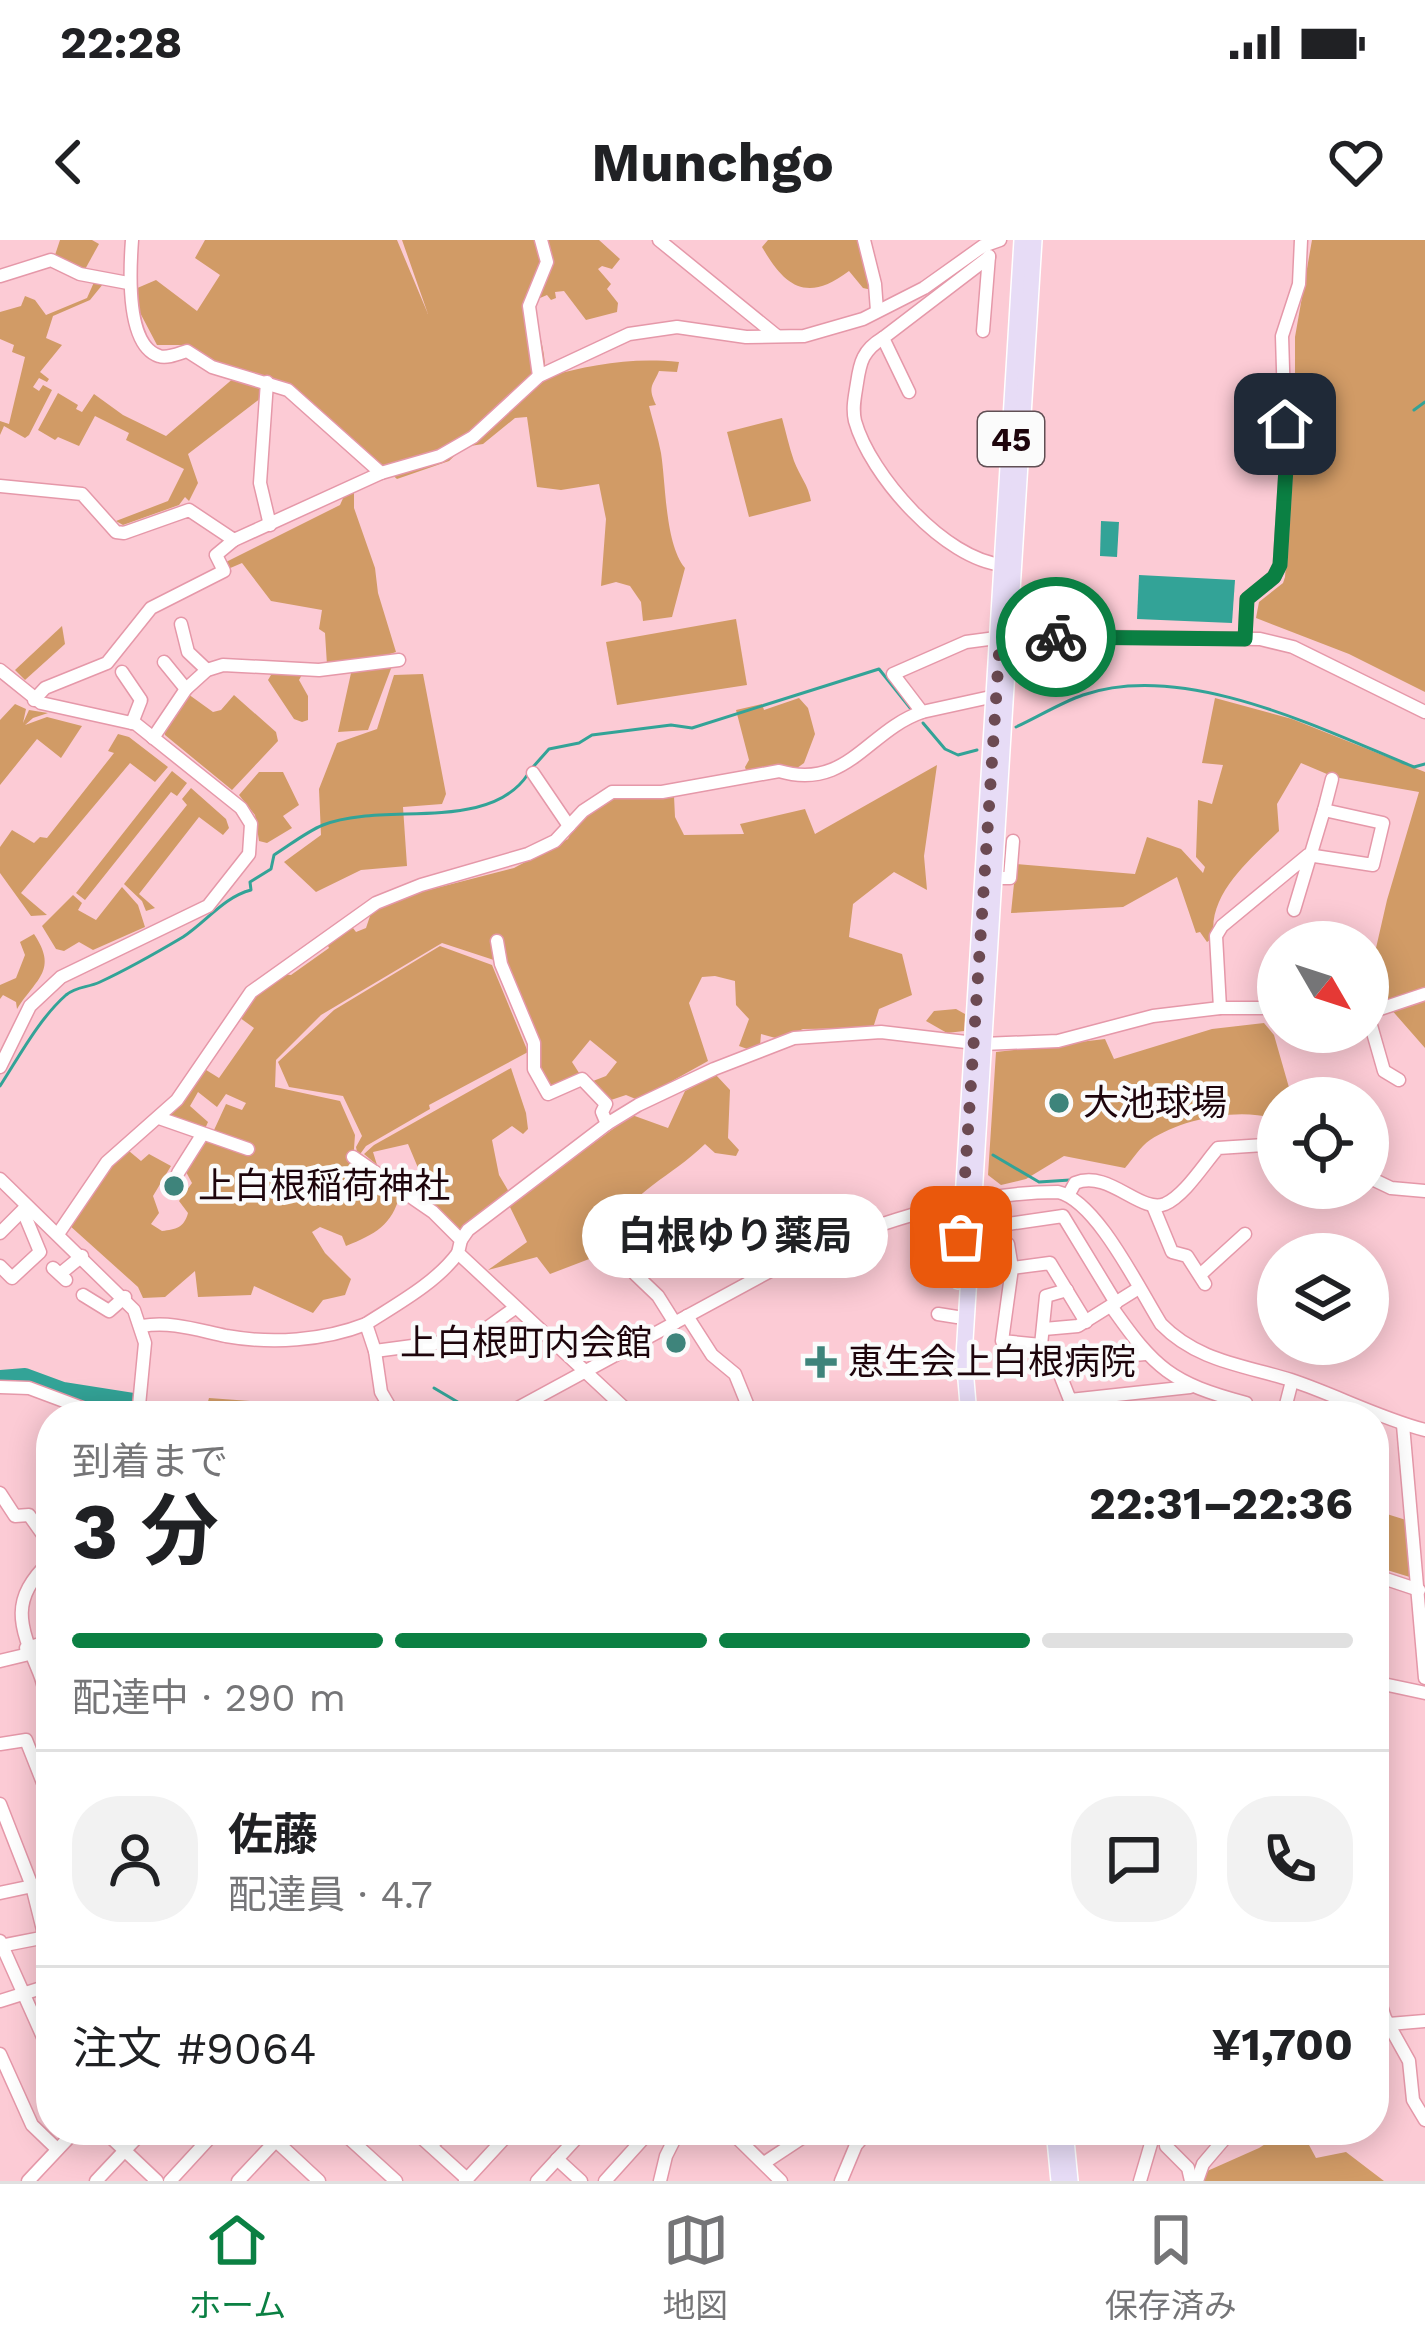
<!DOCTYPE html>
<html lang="ja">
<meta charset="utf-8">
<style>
:root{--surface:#fff;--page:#f2f2f2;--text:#202124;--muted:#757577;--line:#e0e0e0;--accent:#0b8043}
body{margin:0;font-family:"Work Sans","Noto Sans JP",sans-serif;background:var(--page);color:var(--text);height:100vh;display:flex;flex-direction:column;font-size:45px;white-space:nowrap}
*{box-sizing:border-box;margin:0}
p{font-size:39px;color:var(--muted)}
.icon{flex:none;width:66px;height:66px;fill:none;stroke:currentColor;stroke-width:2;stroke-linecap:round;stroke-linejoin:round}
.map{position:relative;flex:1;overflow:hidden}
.details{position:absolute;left:36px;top:1161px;width:1353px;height:744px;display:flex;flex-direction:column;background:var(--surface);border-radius:48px;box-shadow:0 6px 30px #0003}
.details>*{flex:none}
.needle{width:78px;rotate:129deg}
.tools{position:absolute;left:1257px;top:681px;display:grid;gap:24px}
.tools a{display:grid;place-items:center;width:132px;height:132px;border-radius:50%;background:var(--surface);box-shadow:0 6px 30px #0003;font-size:60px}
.pin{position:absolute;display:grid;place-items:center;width:102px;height:102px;color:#fff;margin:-51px;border-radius:24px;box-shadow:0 6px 18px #0006}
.courier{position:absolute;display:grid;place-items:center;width:120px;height:120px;margin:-60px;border:9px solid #0b8043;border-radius:50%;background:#fff;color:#222;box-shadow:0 3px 15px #0007}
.bubble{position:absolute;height:84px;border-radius:42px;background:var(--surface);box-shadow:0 6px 30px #0003;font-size:39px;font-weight:700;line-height:84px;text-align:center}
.overview em{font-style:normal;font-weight:700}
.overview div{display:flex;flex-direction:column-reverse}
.overview{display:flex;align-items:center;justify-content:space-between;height:204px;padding:0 36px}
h1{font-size:78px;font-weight:700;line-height:90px}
.bar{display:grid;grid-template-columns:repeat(4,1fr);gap:18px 12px;align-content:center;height:144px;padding:0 36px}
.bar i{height:15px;border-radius:9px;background:var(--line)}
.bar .on{background:var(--accent)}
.bar p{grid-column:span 4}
.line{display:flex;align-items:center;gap:30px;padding:0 36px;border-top:3px solid var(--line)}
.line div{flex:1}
.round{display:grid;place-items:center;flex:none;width:126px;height:126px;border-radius:48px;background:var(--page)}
.status{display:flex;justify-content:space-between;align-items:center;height:84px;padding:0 60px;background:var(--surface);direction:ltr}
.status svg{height:33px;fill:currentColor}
header{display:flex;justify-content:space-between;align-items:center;height:156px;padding:0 36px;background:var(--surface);font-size:54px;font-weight:700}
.dock{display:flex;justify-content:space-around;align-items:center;height:168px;border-top:3px solid var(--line);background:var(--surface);font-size:33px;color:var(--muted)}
.dock a{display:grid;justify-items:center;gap:6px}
.dock .on{color:var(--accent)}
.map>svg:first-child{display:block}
.green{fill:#d19b66}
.water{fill:#33a397}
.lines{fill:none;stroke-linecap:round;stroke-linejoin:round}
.stream{stroke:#33a397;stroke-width:3}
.river{stroke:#33a397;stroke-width:16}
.minor-casing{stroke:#e598a9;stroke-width:15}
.major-casing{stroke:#fff;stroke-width:18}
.minor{stroke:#fff;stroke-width:12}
.major{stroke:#e7dcf6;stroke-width:15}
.done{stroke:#6c4a52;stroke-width:12;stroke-dasharray:0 21.6}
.route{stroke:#0b8043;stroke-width:15}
.poi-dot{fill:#3e847b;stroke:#fbfbfb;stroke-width:4.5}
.labels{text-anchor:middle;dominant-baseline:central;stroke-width:9;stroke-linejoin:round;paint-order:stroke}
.shield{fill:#fbfbfb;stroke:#604f54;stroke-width:3}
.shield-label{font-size:33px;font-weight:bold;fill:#1e050c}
.poi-label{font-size:36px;fill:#1e050c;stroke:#fbfbfb;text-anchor:start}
</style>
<div class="status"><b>22:28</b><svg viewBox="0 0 49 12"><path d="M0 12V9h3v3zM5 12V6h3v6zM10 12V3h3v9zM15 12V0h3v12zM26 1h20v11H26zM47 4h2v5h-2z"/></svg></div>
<header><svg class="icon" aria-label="back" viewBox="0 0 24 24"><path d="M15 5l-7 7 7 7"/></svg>Munchgo<svg class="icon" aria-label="heart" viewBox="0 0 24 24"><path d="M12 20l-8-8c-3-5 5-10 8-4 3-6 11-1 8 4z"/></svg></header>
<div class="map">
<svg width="1425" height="1941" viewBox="0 0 1425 1941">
<rect width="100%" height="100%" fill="#fccbd5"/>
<g class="green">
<polygon points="60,0 92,0 99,4 83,33 54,18"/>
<path d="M205,0H397L428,74L402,0H599L620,19L612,29L602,26L598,29L611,44L607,49L618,63L617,72L586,80L564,51L555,52L556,58L551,60L547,55L533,61C536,87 547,111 545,137C591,125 630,117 679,122L677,132L659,131C653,146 647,146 656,165L649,166C653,182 658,197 661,213C666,245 665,304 685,328L672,377L643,381L641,362L630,346L616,342L601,346L606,279L599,244L561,250L537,247L527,177L515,178L483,204L464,207L449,221L397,239L287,144L212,122L190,105H157L137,67L135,49L156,40L197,71L220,35L195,18Z"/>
<path d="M768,0H861L872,50L863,48L849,31C807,63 785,47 762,7Z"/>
<polygon points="1312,0 1425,0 1425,452 1349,414 1256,378 1259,362 1283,343 1285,337 1295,204 1295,97"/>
<polygon points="95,40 103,44 90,60 53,76 46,98 62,105 40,132 49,139 47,142 39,138 33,147 39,151 43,145 52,150 29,195 25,198 4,186 0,195 0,181 9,184 25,117 12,112 14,105 0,99 0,72 21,66 25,56 35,60 46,75 87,58"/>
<polygon points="235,137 261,148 261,158 188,214 198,243 189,261 185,257 179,265 123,285 116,281 168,261 184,229 126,200 129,193 95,176 79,206 58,197 55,200 38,190 58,153 78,165 76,169 82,172 94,154 123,175 166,196"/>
<path d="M782,178C786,192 789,207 794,221C800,237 808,244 811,261L749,277L727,192Z"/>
<polygon points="354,252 354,268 375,328 378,353 396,412 390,414 392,426 368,490 338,492 353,424 327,425 325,393 319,389 322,370 271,361 242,323 228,329 224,323 340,265 344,256"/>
<polygon points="736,379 747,445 617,465 606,402"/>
<polygon points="62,386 65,404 25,440 15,430"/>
<polygon points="263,429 303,433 299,440 308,456 308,480 302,482 294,479 268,440 271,435"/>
<polygon points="423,434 446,554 442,564 403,567 407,626 361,630 316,652 284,622 321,595 319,549 337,503 377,489 394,435"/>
<polygon points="188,454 213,472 221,470 234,455 276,492 278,501 232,550 165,495 165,489"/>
<polygon points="799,458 808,468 815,494 804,523 793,531 747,534 745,527 749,520 736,470 762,464 764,470"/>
<path d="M1215,458L1292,479L1425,532V808L1368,743L1387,660L1419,552L1334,537L1301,523L1277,564L1279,591C1252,618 1207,654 1214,697L1207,702L1200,692L1196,693L1177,637L1123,667L1011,673L1016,624L1135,634L1147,597L1181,609L1203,633L1205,627L1196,617L1198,560L1212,564L1223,525L1202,523Z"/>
<polygon points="15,464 26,469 23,483 29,470 48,473 33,478 25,485 47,477 82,486 61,518 37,499 0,545 0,480"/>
<polygon points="118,494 129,497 168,527 155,542 130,523 21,653 47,675 31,676 0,633 0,607 12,590 34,603 40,597 47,598 114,513 108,511"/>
<path d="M937,525L924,616L927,650L894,632L853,664L849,697L902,714L912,755L879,769L873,788L803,789L779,799L761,794L760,806L750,810L739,806L749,779L736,765L735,741L715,736L702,737L689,763L708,821L638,860L626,855L608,861L593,841L606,836L617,822L590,800L572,822L581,836L551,848L538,829L503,723L442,703L321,775L276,820L275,847L340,861L355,895L353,922L400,954C392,986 375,994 346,1006L342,996L320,987L312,992L325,1013L351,1039L345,1055L323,1060L313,1073L254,1046L251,1055L198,1057L195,1031L165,1057L143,1058L138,1047L69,985L108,923L129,911L141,921L149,914L171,926L153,956L159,973L151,984L162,991C176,989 184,988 188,973L179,961L192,943L185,930L202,899L209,901L226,864L242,870L246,863L226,854L217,867L198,852L190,866L208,882L203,893L165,874L203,828L219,838L254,788L236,775L255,751L280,734L291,735L329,708L325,699L350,684L356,692L366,688L373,667L382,662L514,628L568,599L578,577L606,558L661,549L674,556L675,577L684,595L744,594L740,584L805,569L815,594Z"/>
<polygon points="172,531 187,543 177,556 171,552 85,660 76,653"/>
<polygon points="259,532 283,532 299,565 283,576 292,588 267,603 259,601 255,575 239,555"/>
<polygon points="191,548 226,579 229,588 223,595 199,577 139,654 155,668 146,671 142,661 124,644 187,565 182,559"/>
<polygon points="122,647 138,665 145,687 93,710 79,702 64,711 56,709 42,686 73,655 82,663 78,670 96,680"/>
<path d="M34,694C58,730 37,738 17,769L16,762L3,755L0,759V745L16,738L25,715L20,702Z"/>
<polygon points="440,706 492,725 528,812 429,865 430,869 366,906 358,917 356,907 362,896 343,856 289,847 278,822 334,770"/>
<polygon points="956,769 965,774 964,791 947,793 926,781 934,771"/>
<path d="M1264,783L1274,795L1292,858H1278V880C1242,866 1181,879 1150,900C1140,907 1133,919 1125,928L1064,916L1026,939L1001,945L988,935L996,812L1105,799L1114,819L1212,789Z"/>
<polygon points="511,828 526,873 528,889 523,894 512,886 492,900 499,935 509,952 457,992 437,973 408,904 373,912 377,925 364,914 374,905"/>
<path d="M716,835L730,850L728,898L739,910L736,916L715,913L705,904C669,939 633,949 610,994L618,1008L550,1034L537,1017L488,1030L527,1002L509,965L632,875L668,888L685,851Z"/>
<polygon points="209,1158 250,1161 249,1176 205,1172"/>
<polygon points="1374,1270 1406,1280 1413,1338 1374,1326"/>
<polygon points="1287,1890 1301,1890 1316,1918 1346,1912 1384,1941 1203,1941 1205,1932 1259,1908"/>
</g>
<g class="water">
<polygon points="1101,281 1119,282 1117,317 1100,316"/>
<polygon points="1139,335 1235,340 1232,383 1137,379"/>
</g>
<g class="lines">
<g class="stream">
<polyline points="1414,170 1425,162"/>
<polyline points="923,483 945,509 958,515 977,510"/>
<path d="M1016,487C1038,477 1060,463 1083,455C1184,420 1321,489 1414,527L1425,524"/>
<polyline points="533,527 549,509 579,503 592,495 671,485 692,488 879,429 911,469"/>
<path d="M0,846C20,815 39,779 66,755C77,746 87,748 100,742C128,729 156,713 183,697C207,681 224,657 251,650L250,642L271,629L274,615C290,605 306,592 323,585C383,561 489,594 528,534"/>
<polyline points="993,915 1039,942 1070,940"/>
<polyline points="434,1148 478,1174"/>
</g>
<polyline class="river" points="0,1138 25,1136 63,1150 133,1161"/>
<defs>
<g id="minor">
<path d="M132,0C130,27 125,105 159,116C167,119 180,113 187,111L212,127L288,150L381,233"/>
<polyline points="659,0 777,96"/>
<polyline points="864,0 875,44 877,71"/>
<polyline points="0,36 51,20 80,34 128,43"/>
<polyline points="983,91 989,16"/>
<path d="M883,98C863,110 860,122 857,143C855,156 852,168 855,181C870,235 945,320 1003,325"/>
<polyline points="539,136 529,66 547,22 541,0"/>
<polyline points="267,142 260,243 270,285"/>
<polyline points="909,152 883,98 989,17"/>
<polyline points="0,246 82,254 116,292 124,293 189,270 234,300 381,233 440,216 473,197 539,136 629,94 677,87 746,97 804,96 863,79 924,48 983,6 1000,0"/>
<polyline points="181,384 188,412 207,430"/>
<polyline points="1245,399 1247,359 1274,337 1280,325 1286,228 1282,96 1299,44 1301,0"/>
<polyline points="164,422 186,449"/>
<polyline points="0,430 41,463 136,484 241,568 251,584 249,614 208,666 61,737 30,766 0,827"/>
<polyline points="122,432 141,460 132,483"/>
<polyline points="995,456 922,472 893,434 966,402 1011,396 1260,399 1293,407 1425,472"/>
<polyline points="34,460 45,448 107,423 151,368 224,331 216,315 234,300"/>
<polyline points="153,498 186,449 207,430 223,425 319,430 399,420"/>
<polyline points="533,533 569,586"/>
<polyline points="1324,570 1332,539"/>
<polyline points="995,638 1010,638 1013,601"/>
<polyline points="497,701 501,724 534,803 534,829 548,854 582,839 606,864 602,872 607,884"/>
<polyline points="1220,768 1216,696 1222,686 1308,615 1373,625 1383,583 1324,570 1294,670"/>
<polyline points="1368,773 1425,754"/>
<polyline points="1368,775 1384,831 1399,840"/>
<polyline points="159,878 248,909"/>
<polyline points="353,917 433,972 461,1000 458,1013 633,1176"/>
<polyline points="178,933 202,895"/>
<polyline points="1368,937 1391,948 1425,951"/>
<polyline points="0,939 134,1070 145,1103 138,1176"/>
<path d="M1069,954L1075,943C1109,929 1140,974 1165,964C1185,955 1204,924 1218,908L1278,904"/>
<polyline points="1153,966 1172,1012 1187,1016 1205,1044"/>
<polyline points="1008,984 1063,976 1116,1063"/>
<polyline points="0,993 27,966"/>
<path d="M58,994L107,922L177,860L251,752L376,663L421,645L528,614L555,601L583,571L612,552H662L779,531C847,551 867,491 922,472"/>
<polyline points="617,999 635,1034 658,1056 675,1083"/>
<polyline points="461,1000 468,990 607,884 638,865 714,829 794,798 881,792 983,804 1058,801 1153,776 1220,768 1278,768"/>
<polyline points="1008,1004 1012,1028 1002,1101 1041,1105"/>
<path d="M458,1013C436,1043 397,1064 366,1084L375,1111L473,1098L515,1068"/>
<polyline points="0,1026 12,1038 40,1012 23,971"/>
<polyline points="53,1028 66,1040"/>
<polyline points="1012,1028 1050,1023 1086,1082"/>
<polyline points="60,1034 82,1016"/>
<polyline points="1200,1035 1245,994"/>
<polyline points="1067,1050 1046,1056 1041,1105 1055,1122 1070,1160 1190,1147"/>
<polyline points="83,1055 109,1071 125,1057"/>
<path d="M1111,1066C1155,1129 1171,1143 1246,1163L1248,1176"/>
<polyline points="938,1074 957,1077"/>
<polyline points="687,1076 712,1115 735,1134 752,1176"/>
<path d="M142,1086C171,1081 197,1090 226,1096C271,1104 323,1101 366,1084"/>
<polyline points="1044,1089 1078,1086 1139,1048"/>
<polyline points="375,1111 381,1152 395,1176"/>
<polyline points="1055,1122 1145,1114"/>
<polyline points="0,1147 29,1148 104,1176"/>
<path d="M503,1176L798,1016C880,982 968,952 1058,952C1097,961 1139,1049 1161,1084C1197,1121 1243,1125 1291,1140C1336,1155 1379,1178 1425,1190"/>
<polyline points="1283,1176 1292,1141"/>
<polyline points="1403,1185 1425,1438"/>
<polyline points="0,1253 15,1276 29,1275 51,1306"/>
<path d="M51,1320C9,1360 19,1384 39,1432C45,1446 47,1463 51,1479"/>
<polyline points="1374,1335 1419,1350"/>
<polyline points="26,1408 51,1401"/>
<polyline points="0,1421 29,1414"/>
<polyline points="1374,1442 1425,1453"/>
<polyline points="0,1504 26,1500 51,1563"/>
<polyline points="0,1564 32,1646 45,1698"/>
<polyline points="0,1653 42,1644"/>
<polyline points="0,1701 51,1815"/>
<polyline points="0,1706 51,1696"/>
<polyline points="1374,1744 1385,1778 1409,1821 1413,1860 1425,1880"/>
<polyline points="0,1761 51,1745"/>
<polyline points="1374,1794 1389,1784 1425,1781"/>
<polyline points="0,1814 32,1885 57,1909"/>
<polyline points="103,1890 157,1941"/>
<polyline points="340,1890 396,1941"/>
<polyline points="413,1890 467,1939"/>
<polyline points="729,1890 781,1941"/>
<polyline points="1166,1890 1166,1906 1188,1928 1191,1941"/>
<polyline points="276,1901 319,1941"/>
<polyline points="431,1906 446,1890"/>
<polyline points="557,1919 581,1941"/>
<polyline points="764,1923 814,1890"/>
<polyline points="28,1941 76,1890"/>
<polyline points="96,1941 144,1890"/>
<polyline points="170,1941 217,1890"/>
<polyline points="238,1941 286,1890"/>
<polyline points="465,1941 512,1890"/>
<polyline points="537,1941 584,1890"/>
<polyline points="605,1941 651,1890"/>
<polyline points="660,1941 666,1916 679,1890"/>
<polyline points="841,1941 856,1905 869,1890"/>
<polyline points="1140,1941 1155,1890"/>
<polyline points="1197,1941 1203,1924 1232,1890"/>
</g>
<g id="major">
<polyline points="958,1041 1022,0"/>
<polyline points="969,1176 964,1116 1034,0"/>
<polyline points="1054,1890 1059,1941"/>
<polyline points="1065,1890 1070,1941"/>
</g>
</defs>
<use href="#minor" class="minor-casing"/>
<use href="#major" class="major-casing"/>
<use href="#minor" class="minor"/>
<use href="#major" class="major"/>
</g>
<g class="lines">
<polyline class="done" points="961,997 1000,398 1056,397"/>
<polyline class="route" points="1056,397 1245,399 1247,359 1274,337 1280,325 1286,228 1285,184"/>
</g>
<g class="poi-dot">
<circle cx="1059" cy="863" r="12"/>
<circle cx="174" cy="946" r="12"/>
<circle cx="676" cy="1103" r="12"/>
<path d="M815 1104h12v12h12v12h-12v12h-12v-12h-12v-12h12z"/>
</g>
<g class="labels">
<rect class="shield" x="978" y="172" width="66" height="54" rx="9"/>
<g class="shield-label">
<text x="1011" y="199">45</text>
</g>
<g class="poi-label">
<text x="1083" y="863">大池球場</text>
<text x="198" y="946">上白根稲荷神社</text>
<text x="652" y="1103" text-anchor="end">上白根町内会館</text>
<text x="848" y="1122">恵生会上白根病院</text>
</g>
</g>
</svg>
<div class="tools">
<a><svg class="needle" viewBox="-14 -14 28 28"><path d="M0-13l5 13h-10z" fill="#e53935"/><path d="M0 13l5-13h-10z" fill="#757577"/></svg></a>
<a><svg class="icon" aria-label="locate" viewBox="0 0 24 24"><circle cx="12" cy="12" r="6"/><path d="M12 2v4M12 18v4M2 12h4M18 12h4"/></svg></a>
<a><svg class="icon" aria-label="layers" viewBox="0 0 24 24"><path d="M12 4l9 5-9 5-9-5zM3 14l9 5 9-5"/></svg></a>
</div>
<div class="pin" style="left:961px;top:997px;background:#ea580c"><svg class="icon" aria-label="bag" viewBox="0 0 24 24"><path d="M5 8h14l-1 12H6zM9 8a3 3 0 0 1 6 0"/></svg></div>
<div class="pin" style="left:1285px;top:184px;background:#1f2937"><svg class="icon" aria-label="home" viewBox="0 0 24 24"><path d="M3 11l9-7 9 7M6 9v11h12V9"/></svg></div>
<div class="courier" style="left:1056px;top:397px"><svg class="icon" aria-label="bike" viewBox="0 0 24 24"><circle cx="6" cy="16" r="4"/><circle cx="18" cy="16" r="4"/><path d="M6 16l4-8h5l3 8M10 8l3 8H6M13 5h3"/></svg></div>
<div class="bubble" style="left:582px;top:954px;width:306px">白根ゆり薬局</div>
<section class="details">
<div class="overview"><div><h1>3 分</h1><p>到着まで</p></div><em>22:31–22:36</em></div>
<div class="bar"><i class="on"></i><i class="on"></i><i class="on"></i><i></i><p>配達中 · 290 m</p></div>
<div class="line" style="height:216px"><a class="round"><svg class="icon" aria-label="person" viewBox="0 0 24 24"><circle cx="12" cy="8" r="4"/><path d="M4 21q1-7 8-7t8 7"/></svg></a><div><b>佐藤</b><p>配達員 · 4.7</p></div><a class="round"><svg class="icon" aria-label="chat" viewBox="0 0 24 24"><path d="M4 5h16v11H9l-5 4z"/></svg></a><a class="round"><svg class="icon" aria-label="phone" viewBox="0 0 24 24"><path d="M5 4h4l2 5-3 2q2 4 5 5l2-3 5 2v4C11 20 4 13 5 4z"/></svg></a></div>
<div class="line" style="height:156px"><div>注文 #9064</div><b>¥1,700</b></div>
</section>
</div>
<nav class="dock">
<a class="on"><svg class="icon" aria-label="home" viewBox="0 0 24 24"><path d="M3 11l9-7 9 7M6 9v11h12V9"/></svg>ホーム</a>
<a><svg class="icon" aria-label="map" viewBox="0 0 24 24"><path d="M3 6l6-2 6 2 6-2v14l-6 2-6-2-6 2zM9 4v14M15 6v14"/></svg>地図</a>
<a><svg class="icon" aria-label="saved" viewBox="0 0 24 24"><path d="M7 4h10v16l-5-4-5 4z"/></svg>保存済み</a>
</nav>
